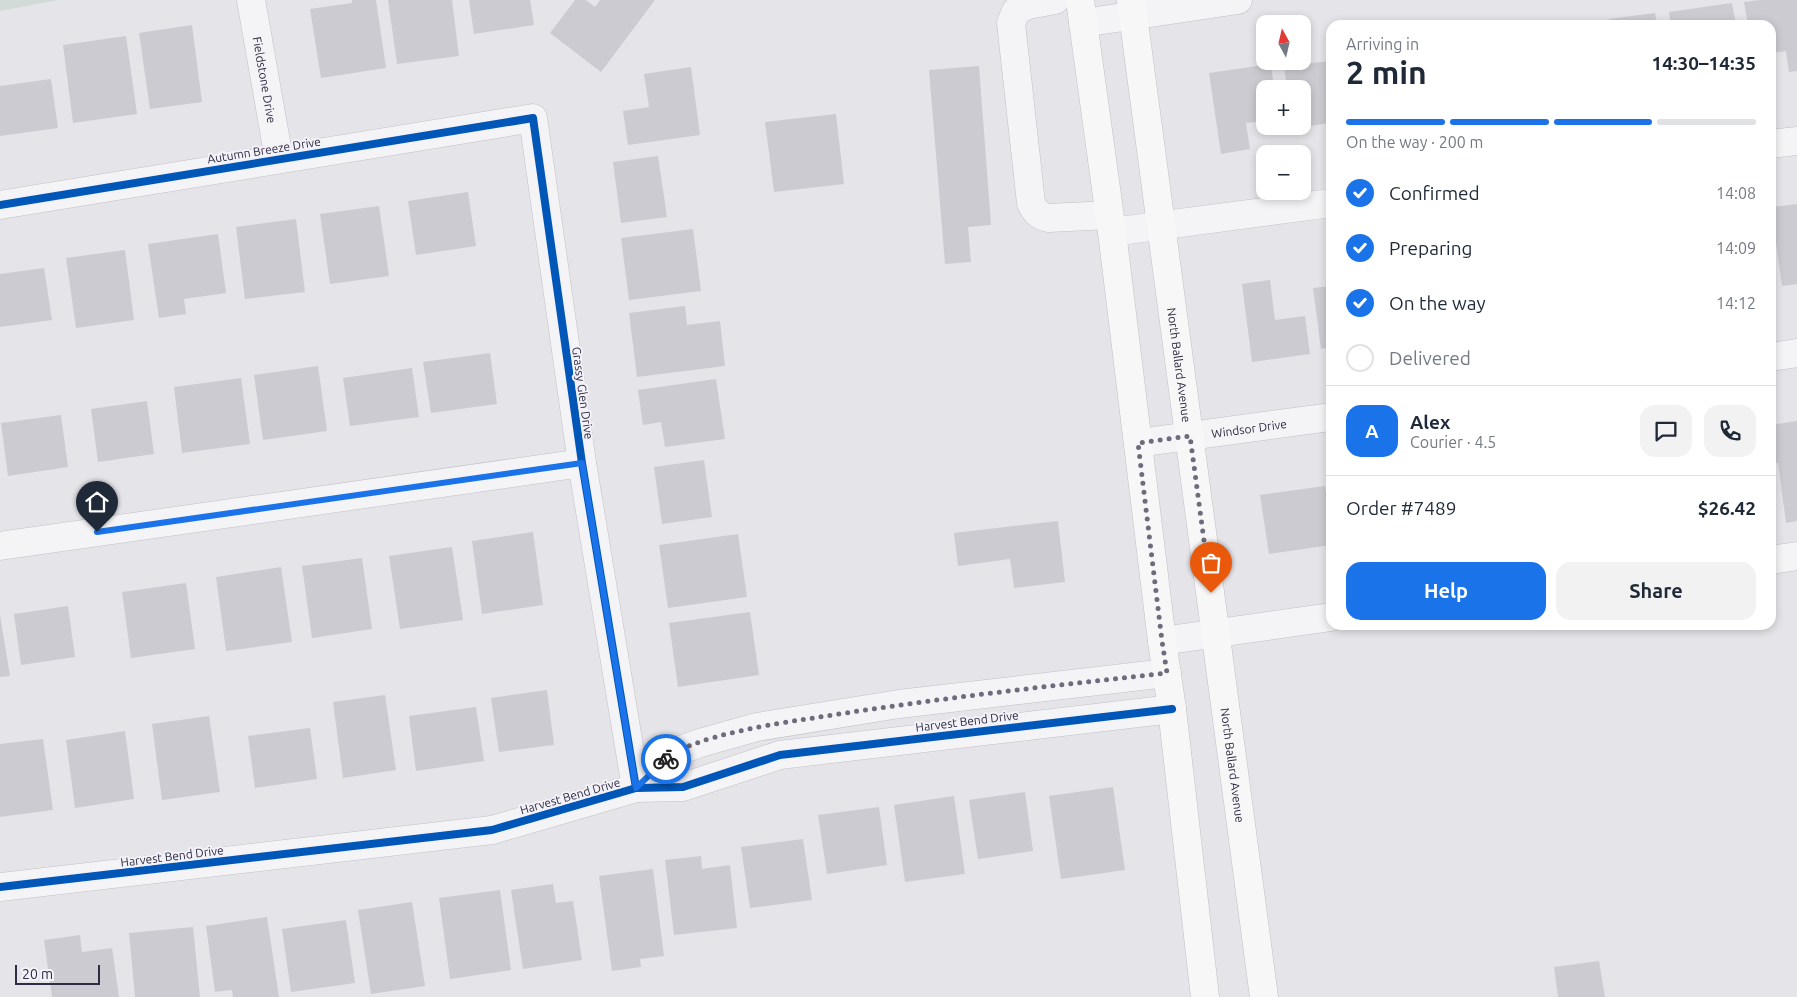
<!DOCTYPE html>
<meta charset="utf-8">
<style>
:root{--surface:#fff;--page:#f2f2f3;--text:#1f2937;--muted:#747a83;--line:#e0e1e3;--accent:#1a73e8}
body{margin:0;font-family:Ubuntu,sans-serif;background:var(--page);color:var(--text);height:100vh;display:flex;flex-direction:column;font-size:19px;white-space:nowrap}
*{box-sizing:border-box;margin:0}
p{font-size:16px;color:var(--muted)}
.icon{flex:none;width:28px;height:28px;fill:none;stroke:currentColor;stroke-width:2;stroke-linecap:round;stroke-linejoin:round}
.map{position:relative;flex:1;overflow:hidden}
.sheet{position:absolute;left:1326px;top:20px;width:450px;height:610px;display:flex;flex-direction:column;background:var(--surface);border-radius:15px;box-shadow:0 2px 8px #0003}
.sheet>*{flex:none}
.needle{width:32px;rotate:352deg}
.tools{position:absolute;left:1256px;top:15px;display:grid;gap:10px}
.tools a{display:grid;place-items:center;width:55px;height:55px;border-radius:10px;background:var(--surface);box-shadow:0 2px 8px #0003;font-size:25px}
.scale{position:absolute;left:15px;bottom:12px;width:85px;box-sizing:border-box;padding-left:5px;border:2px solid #2e2b42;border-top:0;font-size:14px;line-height:18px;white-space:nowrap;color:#2e2b42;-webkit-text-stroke:4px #f3f2f8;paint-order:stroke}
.pin{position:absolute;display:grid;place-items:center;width:42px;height:42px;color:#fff;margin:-51px -21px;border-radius:50% 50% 50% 0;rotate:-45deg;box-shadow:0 0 5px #0007}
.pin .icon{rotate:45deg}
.courier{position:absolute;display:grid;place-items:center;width:50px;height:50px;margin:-25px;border:4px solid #1a73e8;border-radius:50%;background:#fff;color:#222;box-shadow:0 1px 6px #0007}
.headline em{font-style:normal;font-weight:700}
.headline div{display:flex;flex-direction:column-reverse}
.headline{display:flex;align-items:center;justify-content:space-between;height:85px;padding:0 20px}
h1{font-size:32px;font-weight:700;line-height:38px}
.bar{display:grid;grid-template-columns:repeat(4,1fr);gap:8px 5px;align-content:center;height:60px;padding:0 20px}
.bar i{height:6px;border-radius:4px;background:var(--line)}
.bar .active{background:var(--accent)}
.bar p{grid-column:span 4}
.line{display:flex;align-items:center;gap:12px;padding:0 20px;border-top:1px solid var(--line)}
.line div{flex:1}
.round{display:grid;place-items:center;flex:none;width:52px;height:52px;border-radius:15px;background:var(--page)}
ol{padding:0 20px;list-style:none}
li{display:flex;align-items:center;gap:15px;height:55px}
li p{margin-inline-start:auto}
li .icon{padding:5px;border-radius:50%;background:var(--accent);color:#fff;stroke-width:4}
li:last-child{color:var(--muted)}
li i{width:28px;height:28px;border:2px solid var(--line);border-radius:50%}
.action{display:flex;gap:10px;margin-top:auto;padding:10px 20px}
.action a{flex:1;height:58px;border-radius:15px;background:var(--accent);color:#fff;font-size:20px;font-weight:700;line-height:58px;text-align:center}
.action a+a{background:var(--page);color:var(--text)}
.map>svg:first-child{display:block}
.green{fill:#d2dbd7}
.building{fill:#cccbd1}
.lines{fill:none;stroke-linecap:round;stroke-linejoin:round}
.minor-casing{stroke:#c1c1c6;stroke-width:29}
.major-casing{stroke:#c1c0c6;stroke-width:29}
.minor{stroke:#f4f3f6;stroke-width:28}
.major{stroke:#f7f7f7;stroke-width:28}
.cycleway-casing{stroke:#f3f2f8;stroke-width:11}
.cycleway{stroke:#0057b8;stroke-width:8}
.done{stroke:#6e6c7c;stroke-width:5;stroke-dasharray:0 9}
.route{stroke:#1a73e8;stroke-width:6}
.labels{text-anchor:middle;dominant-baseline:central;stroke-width:4;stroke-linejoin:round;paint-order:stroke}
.street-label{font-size:12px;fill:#2e2b42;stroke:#f3f2f8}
</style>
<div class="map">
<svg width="1797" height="997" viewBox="0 0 1797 997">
<rect width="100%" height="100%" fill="#e4e4e9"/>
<polygon class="green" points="0,0 58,0 0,11"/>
<g class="building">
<polygon points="352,0 376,0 386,68 321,78 310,9 352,3"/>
<polygon points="388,0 452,0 459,56 397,64"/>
<polygon points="469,0 530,0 534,25 474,34"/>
<polygon points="575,0 586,0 595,7 600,0 655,0 601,72 550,33"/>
<polygon points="1760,0 1797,0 1797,71 1789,72 1786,51 1771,53 1771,25 1748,25 1744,2"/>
<polygon points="1732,3 1736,25 1671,25 1669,12"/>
<polygon points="1655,13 1657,25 1610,25 1609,19"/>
<polygon points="192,25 202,102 150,109 139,33"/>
<polygon points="126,36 137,114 73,123 63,45"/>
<polygon points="1331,61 1331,123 1302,127 1302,89 1287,89 1284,66"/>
<polygon points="1271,64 1274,89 1265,89 1265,121 1246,123 1250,149 1221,154 1209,73"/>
<polygon points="979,66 991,225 968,227 971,262 945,264 929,70"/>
<polygon points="691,67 700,135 628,145 623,111 649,107 644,74"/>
<polygon points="51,79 58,128 0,136 0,86"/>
<polygon points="836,114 844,184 774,192 765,122"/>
<polygon points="658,156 667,217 621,223 613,162"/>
<polygon points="468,192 476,246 416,255 408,201"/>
<polygon points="1797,204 1797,284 1782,286 1771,207"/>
<polygon points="379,206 389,276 330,284 320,214"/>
<polygon points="296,219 305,292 245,299 236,227"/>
<polygon points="693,229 701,291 629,300 621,238"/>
<polygon points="218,234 226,293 184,299 186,314 159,318 148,244"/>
<polygon points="125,250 134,320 76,328 66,258"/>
<polygon points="44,268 52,320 0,327 0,274"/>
<polygon points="1270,280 1275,320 1305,316 1310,354 1252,362 1242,284"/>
<polygon points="1331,286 1331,347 1321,349 1313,288"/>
<polygon points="685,306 687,325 720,321 725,366 637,377 629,313"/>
<polygon points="490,353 497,404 431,413 423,362"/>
<polygon points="318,366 327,431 263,440 254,375"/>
<polygon points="412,368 419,417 350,426 343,378"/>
<polygon points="241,378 250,444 182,453 174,387"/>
<polygon points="716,379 725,439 665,447 661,422 643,425 638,390"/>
<polygon points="147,401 154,454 98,462 91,409"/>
<polygon points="61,415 68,467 8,476 1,423"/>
<polygon points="1797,421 1797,521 1786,523 1778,463 1771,464 1771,425"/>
<polygon points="704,460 712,517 662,524 654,467"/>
<polygon points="1325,486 1331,527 1331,545 1269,554 1260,495"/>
<polygon points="1058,521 1065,582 1014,588 1010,559 958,566 954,533"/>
<polygon points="533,532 543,605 482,614 472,541"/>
<polygon points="738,534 747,597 668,608 659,545"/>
<polygon points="452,547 463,620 400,629 389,556"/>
<polygon points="362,558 372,629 312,638 302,566"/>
<polygon points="281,567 292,642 226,651 216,577"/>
<polygon points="186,583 195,649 131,658 122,592"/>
<polygon points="68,606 75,657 21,665 14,614"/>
<polygon points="750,612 759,675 678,687 669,623"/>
<polygon points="0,615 10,676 0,677"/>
<polygon points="547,690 554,745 499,752 491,698"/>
<polygon points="385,695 396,770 343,778 333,702"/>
<polygon points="476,707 484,761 416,771 409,716"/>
<polygon points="209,716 220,792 162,800 152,724"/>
<polygon points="310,728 317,779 255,788 248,736"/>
<polygon points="125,731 134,799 75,808 66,740"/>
<polygon points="43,739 53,810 0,817 0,744"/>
<polygon points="1113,787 1125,870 1061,879 1049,796"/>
<polygon points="1025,792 1033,851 978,859 969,800"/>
<polygon points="954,796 965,874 905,882 894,805"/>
<polygon points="879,807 887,865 827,874 818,815"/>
<polygon points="803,839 812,900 750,908 741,847"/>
<polygon points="701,856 702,869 730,865 737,928 674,935 665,860"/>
<polygon points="653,869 664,956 640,959 641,967 612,971 599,876"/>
<polygon points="553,884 556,903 573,901 582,960 523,969 511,890"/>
<polygon points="500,890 511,970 450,979 439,898"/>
<polygon points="412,902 425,986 371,994 358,910"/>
<polygon points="267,917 279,997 233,997 232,990 215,992 206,926"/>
<polygon points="346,920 355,983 291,992 282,929"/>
<polygon points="193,927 200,997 135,997 129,933"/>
<polygon points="80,935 82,952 112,948 119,997 52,997 44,940"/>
<polygon points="1599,961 1605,997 1558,997 1554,967"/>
</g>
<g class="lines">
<defs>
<g id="minor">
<path id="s1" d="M251,0L279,159"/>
<path d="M1055,0L1028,5L1016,11L1011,23L1031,203C1035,212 1039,216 1049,218L1109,215"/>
<polyline points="1083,23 1238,0"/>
<polyline points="1771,144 1797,141"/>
<polyline points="0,205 533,118 582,463 636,788"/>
<polyline points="1112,232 1331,203"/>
<polyline points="1771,357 1797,353"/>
<path id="s2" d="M1138,443L1331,417"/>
<polyline points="0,546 582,463"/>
<polyline points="1771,560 1797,556"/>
<polyline points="1162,641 1331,617"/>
<polyline points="636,788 673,753 700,743 757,727 899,704 1167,673"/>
<polyline points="0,887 492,830 636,788 683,787 780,755 1172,709"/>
</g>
<g id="major">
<polyline points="1080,0 1112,232 1162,641 1172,709 1205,997"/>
<path id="s3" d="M1131,0L1264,997"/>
</g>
</defs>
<use href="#minor" class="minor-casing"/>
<use href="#major" class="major-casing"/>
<use href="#minor" class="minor"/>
<use href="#major" class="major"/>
<defs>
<g id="cycleway">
<polyline points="0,205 533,118 582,463 636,788"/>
<polyline points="0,887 492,830 636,788 683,787 780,755 1172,709"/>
</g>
</defs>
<use href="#cycleway" class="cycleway-casing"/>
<use href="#cycleway" class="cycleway"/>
</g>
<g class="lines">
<path class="done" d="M666,759C692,736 778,723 814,718C931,699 1049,686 1167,673L1162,641L1138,443L1190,436L1211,593"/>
<polyline class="route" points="97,532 582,463 636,788 666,759"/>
</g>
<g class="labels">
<g class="street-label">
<text stroke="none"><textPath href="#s1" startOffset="81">Fieldstone Drive</textPath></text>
<text transform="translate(264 150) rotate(-9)">Autumn Breeze Drive</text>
<text stroke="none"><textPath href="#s3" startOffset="368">North Ballard Avenue</textPath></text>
<text transform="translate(583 393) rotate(82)">Grassy Glen Drive</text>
<text stroke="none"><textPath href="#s2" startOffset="112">Windsor Drive</textPath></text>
<text transform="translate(967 721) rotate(-7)">Harvest Bend Drive</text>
<text stroke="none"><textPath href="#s3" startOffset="772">North Ballard Avenue</textPath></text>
<text transform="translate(570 796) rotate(-16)">Harvest Bend Drive</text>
<text transform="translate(172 856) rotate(-7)">Harvest Bend Drive</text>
</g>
</g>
</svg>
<div class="tools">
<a><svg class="needle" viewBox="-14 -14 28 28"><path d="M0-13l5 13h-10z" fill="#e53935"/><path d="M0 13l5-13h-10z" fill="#747a83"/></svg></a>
<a>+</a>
<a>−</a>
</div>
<div class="scale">20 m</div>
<div class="pin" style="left:1211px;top:593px;background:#ea580c"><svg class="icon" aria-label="bag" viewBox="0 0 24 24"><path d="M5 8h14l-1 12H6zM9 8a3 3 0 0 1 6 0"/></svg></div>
<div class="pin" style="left:97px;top:532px;background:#1f2937"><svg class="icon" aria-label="home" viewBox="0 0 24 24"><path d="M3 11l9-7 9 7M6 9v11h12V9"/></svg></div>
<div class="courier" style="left:666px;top:759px"><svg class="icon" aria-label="bike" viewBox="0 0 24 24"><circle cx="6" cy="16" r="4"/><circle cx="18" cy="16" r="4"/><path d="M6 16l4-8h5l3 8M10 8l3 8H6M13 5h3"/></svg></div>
<section class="sheet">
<div class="headline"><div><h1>2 min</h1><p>Arriving in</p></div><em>14:30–14:35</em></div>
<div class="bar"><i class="active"></i><i class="active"></i><i class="active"></i><i></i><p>On the way · 200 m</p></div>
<ol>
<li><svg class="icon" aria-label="check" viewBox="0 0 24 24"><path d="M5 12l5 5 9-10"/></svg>Confirmed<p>14:08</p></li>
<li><svg class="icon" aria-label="check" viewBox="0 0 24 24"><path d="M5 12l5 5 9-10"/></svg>Preparing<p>14:09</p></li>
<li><svg class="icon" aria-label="check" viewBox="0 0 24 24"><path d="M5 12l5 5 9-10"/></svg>On the way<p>14:12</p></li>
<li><i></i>Delivered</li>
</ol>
<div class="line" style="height:90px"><b class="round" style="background:var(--accent);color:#fff">A</b><div><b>Alex</b><p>Courier · 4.5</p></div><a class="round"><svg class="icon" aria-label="chat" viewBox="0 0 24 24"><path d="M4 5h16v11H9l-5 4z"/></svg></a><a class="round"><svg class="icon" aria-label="phone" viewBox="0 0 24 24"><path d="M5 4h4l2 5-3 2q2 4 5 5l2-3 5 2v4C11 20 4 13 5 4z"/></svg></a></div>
<div class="line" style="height:65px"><div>Order #7489</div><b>$26.42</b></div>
<div class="action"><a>Help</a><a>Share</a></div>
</section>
</div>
